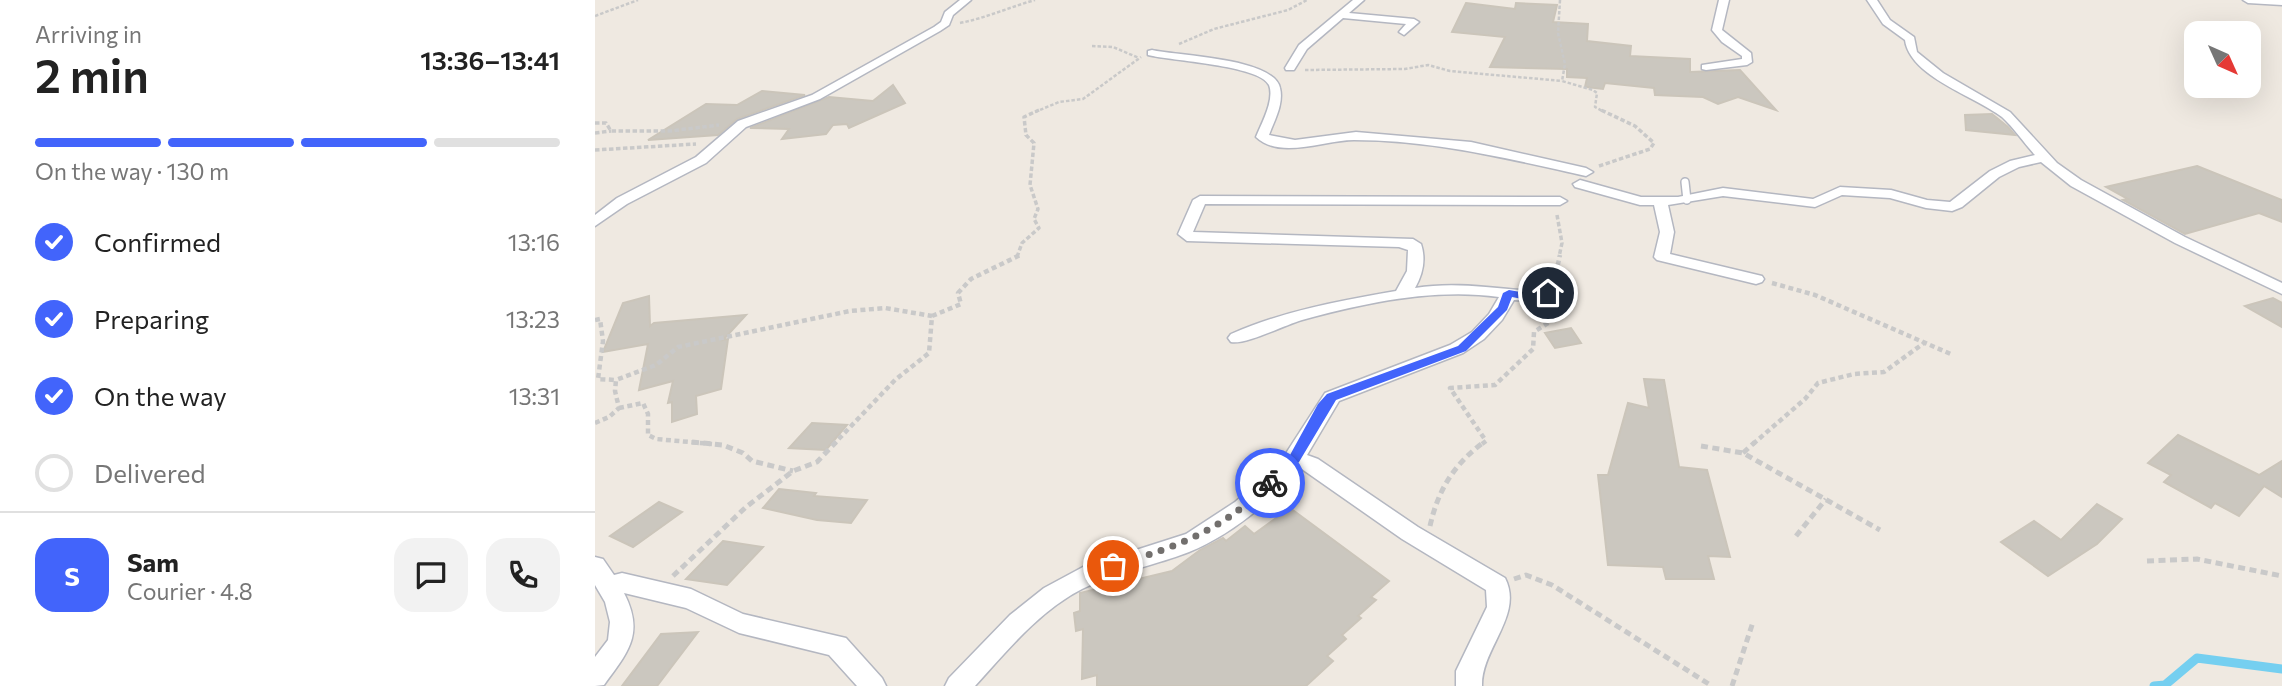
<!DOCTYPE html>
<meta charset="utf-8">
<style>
:root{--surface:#fff;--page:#f2f2f2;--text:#222;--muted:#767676;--line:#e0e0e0;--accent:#4264fb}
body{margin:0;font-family:Commissioner,sans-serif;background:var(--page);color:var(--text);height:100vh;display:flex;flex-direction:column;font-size:26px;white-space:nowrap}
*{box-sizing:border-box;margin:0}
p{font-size:23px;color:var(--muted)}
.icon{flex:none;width:38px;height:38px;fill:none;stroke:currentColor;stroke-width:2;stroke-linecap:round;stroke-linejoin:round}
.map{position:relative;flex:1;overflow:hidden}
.drawer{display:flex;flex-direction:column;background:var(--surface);width:595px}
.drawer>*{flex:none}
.needle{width:46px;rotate:135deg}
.buttons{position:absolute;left:1589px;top:21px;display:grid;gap:14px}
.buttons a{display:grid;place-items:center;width:77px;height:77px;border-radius:14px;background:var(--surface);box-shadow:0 7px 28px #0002;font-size:35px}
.pin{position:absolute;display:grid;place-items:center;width:60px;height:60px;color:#fff;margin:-30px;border:4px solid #fff;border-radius:50%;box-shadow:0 2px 7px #0007}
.courier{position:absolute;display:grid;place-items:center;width:70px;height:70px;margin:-35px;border:5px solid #4264fb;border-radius:50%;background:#fff;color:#222;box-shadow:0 2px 9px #0007}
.head em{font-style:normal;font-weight:600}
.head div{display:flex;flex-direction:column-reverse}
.head{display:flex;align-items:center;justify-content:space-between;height:119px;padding:0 35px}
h1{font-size:46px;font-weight:600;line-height:52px}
.bar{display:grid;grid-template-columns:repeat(4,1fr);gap:10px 7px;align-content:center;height:84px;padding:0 35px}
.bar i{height:9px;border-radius:5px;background:var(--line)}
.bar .selected{background:var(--accent)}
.bar p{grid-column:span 4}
.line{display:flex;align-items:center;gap:18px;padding:0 35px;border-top:2px solid var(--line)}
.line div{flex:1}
.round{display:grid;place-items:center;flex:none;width:74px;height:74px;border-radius:21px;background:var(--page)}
ol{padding:0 35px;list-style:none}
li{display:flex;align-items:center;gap:21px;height:77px}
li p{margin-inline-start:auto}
li .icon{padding:7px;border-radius:50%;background:var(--accent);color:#fff;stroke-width:4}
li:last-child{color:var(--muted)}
li i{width:38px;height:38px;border:4px solid var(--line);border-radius:50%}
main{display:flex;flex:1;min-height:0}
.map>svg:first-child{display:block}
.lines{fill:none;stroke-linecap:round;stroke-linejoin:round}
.stream{stroke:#75cff0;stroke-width:9}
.building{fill:#cbc7bf;stroke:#cbc5ba;stroke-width:2}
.lane-casing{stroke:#b4b7c1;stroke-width:10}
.street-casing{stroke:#b4b7c1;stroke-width:3}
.path-far3{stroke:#c9c9c9;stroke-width:2.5;stroke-dasharray:3.5 2;stroke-linecap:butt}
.path-far2{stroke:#c9c9c9;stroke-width:3.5;stroke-dasharray:4.5 2.5;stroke-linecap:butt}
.path-far1{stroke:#c9c9c9;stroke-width:4.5;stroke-dasharray:5 3.5;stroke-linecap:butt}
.path{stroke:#c9c9c9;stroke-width:5;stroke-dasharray:7 4.5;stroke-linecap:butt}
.lane{stroke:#fff;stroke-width:7}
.street{fill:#fff;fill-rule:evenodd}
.route{fill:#4264fb}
.done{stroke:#726f6d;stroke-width:7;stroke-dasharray:0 12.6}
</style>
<main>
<section class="drawer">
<div class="head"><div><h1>2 min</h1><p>Arriving in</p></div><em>13:36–13:41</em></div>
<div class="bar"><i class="selected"></i><i class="selected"></i><i class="selected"></i><i></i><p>On the way · 130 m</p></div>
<ol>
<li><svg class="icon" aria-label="check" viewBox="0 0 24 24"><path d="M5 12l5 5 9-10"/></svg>Confirmed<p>13:16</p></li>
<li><svg class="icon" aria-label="check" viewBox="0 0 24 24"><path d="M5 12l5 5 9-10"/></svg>Preparing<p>13:23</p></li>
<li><svg class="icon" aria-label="check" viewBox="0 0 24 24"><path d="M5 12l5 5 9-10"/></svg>On the way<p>13:31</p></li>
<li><i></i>Delivered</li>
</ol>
<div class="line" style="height:126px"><b class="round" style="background:var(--accent);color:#fff">S</b><div><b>Sam</b><p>Courier · 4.8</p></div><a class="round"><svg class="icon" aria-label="chat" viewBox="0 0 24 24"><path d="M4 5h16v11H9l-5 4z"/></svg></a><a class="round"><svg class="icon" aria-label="phone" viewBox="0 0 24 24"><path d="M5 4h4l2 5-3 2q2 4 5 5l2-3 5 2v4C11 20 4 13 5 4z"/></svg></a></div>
</section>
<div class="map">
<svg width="1687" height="686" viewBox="0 0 1687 686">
<rect width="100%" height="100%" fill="#efe9e1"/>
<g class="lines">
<polyline class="stream" points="1559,686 1570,685 1602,658 1687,669"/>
</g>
<g class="building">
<polygon points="871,3 920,9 921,3 962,5 958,22 993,24 992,41 1036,46 1035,56 1095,59 1095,72 1145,70 1181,110 1143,97 1123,104 1108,97 1060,95 1059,88 1010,83 1008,89 990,87 992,78 972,77 972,69 895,67 910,37 857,32"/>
<polygon points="298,85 310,103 254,128 252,124 238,125 231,134 187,139 194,129 155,128 234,97 278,101"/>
<polygon points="167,91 210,95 142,119 123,135 53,140 111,104 142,105"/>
<polygon points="1397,114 1413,127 1420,135 1371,130 1370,115"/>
<polygon points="1602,166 1687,200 1687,222 1664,213 1590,234 1528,200 1533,199 1511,187"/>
<polygon points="54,296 55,326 59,323 151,315 128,340 133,339 126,389 101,396 102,414 77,422 77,402 73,403 78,381 44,390 53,344 8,352 28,303"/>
<polygon points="1678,298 1687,303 1687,327 1650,306"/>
<polygon points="976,328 986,343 960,348 950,333"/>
<polygon points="1049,379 1069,380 1084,467 1112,470 1135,557 1113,556 1119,579 1071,579 1068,567 1013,565 1003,475 1013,475 1033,403 1054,408"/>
<polygon points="217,423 252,425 231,450 194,448"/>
<polygon points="1583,435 1664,475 1687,461 1687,497 1669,486 1644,516 1620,503 1616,508 1569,482 1576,475 1553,463"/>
<polygon points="184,489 221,493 219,496 272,500 256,523 222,520 168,508"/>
<polygon points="64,502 87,512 38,547 15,536"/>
<polygon points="1502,504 1527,519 1502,544 1453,576 1406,542 1439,521 1466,540"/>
<polygon points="695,508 794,581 776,597 781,600 763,616 766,618 747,635 751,639 732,656 738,661 711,686 502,686 502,675 487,679 488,629 481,631 479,613 485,611 485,593 577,571 605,550 628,538 631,541 650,526 659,534"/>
<polygon points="128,541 168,547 132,585 91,579"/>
<polygon points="103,632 62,686 27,686 66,634"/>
</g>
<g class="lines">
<defs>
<polyline id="lane" points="1090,182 1092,200"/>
<g id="street">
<polygon points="365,0 376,0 358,15 354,25 345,31 225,99 151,127 111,163 32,204 0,226 0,215 22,198 101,157 143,121 217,95 339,27 346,22 350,12"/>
<polygon points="758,0 769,0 754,13 819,19 824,22 809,35 804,32 811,24 748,18 712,49 699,70 691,70 690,68 704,45"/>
<polygon points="1124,0 1134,0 1127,30 1156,53 1157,62 1152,65 1111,70 1107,69 1107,65 1147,59 1147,56 1127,42 1117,30"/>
<path d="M1272,0H1282L1295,20L1319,37L1322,52L1348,73L1415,112L1462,163L1486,180L1590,237L1687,283V294L1580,243L1476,186L1446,162L1424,167L1404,177L1367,207L1357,211L1331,208L1295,198L1247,195L1220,207L1128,196L1073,205L1079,232L1075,254L1167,276L1169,279L1167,282L1161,284L1062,260L1059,257L1065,232L1059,205H1045L980,187L978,184L985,180L1046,197H1083L1128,188L1218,199L1245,187L1296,190L1332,200L1355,202L1395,171L1415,161L1440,155C1429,143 1419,128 1407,117C1380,96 1315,77 1310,40L1288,24Z"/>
<polygon points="1648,0 1687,0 1687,5 1653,3"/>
<path d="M557,50C583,56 679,58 685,88C689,104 679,121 674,135L700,140L761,132L876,142L991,168L998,172L991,176C915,159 838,140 759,140C730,140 685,160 661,137C666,124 680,100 674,85C664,65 576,61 553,55V51Z"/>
<path d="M605,196L965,197L972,201L965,205L610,204L598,232L818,239L826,244C831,259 828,274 820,288C856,282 890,287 925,290C936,292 953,284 961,293L959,296L935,301L919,300L907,320L889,339L868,353L744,401L712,455L723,459L823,527L910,578C929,615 886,649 887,686H861V671L892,607L891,590L807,539L704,467C677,502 634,536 594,552C558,566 521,572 487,589C444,611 412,651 380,686H350L354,678L415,615L449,588L488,567L591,534L640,502L686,461L730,393L855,345L877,332L894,314L904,297C839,288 769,303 707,320C690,325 650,345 636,342L633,338L636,334C688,311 744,301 801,291L812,271L813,250L804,247L592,241L583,234L598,200Z"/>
<path d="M0,557L8,559L19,575L27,573L96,589L148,614L251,638L287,678L291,686H262L234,655L144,633L91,608L29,593C50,634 33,652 9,685L0,686V657L13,640L15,622L10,602L0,585Z"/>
</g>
</defs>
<use href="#lane" class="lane-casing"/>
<use href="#street" class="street-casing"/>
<g class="path-far3">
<polyline points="965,0 963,33 970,64 967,81 998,90 1002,93 1000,107 1009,112"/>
<polyline points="0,16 43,0"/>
<path d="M365,23C391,18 415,7 440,0"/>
<polyline points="584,44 619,29 693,10 712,0"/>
<polyline points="497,46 518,47 544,58"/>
<polyline points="710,70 810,69 833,65 855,71 967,81"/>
<polyline points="440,112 464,102 488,99 546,57"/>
</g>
<g class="path-far2">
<polyline points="0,123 11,123 16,131 75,131 124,125"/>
<polyline points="0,133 16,131"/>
<polyline points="0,150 101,144"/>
<polyline points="1004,166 1055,149 1059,143 1040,126 1006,110"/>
<polyline points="962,215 967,243 964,257"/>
<polyline points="422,257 427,243 444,228 439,219 443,209 435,185 439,143 431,135 429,117 444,110"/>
</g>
<g class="path-far1">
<polyline points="959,282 965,255"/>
<polyline points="1177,283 1220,295 1358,355"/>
<polyline points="337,316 366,304 363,293 376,279 425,255"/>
<polyline points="0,320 5,319 8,341 3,379 21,380"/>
<polyline points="24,408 48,403 53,414 53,435 61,439 117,444"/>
<polyline points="0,423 14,417 24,408 20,391 21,380 61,365 83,347 255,311 290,308 337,316 334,353 300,380 239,444"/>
<polyline points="887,444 891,441 855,388 900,385 938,349 939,332 956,321 962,306"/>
<polyline points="1158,444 1210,399 1223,383 1259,374 1289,372 1329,343"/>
</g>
<g class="path">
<polyline points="97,442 128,445 148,453 157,461 198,471"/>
<polyline points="1106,446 1148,453 1285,530"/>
<polyline points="1148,453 1160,442"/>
<path d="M835,526C843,490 859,464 889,442"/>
<polyline points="1201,536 1231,499"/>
<polyline points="1552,561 1602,559 1687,576"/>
<polyline points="78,576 151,507 198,471 222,462 241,442"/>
<polyline points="919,579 931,575 957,585 1117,686"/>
<polyline points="1137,686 1158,622"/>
</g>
<use href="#lane" class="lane"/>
<use href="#street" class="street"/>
</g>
<polygon class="route" points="914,290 937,294 953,290 958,293 937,301 917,297 912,310 871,351 741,400 704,462 680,486 670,486 670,479 695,455 723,404 732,394 863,346 903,307 908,293"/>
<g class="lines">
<path class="done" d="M518,566C583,546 625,532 675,483"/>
</g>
</svg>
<div class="buttons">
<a><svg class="needle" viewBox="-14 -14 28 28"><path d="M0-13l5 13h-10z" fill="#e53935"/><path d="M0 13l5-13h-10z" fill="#767676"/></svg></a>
</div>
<div class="pin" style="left:518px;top:566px;background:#ea580c"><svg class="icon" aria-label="bag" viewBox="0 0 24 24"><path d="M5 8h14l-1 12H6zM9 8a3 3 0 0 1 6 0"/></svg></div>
<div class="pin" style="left:953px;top:293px;background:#1f2937"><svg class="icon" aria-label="home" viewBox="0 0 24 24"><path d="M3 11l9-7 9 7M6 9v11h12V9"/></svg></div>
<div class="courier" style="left:675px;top:483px"><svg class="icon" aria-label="bike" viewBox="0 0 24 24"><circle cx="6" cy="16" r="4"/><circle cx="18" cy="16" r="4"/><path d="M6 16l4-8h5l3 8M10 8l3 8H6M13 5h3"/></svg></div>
</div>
</main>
